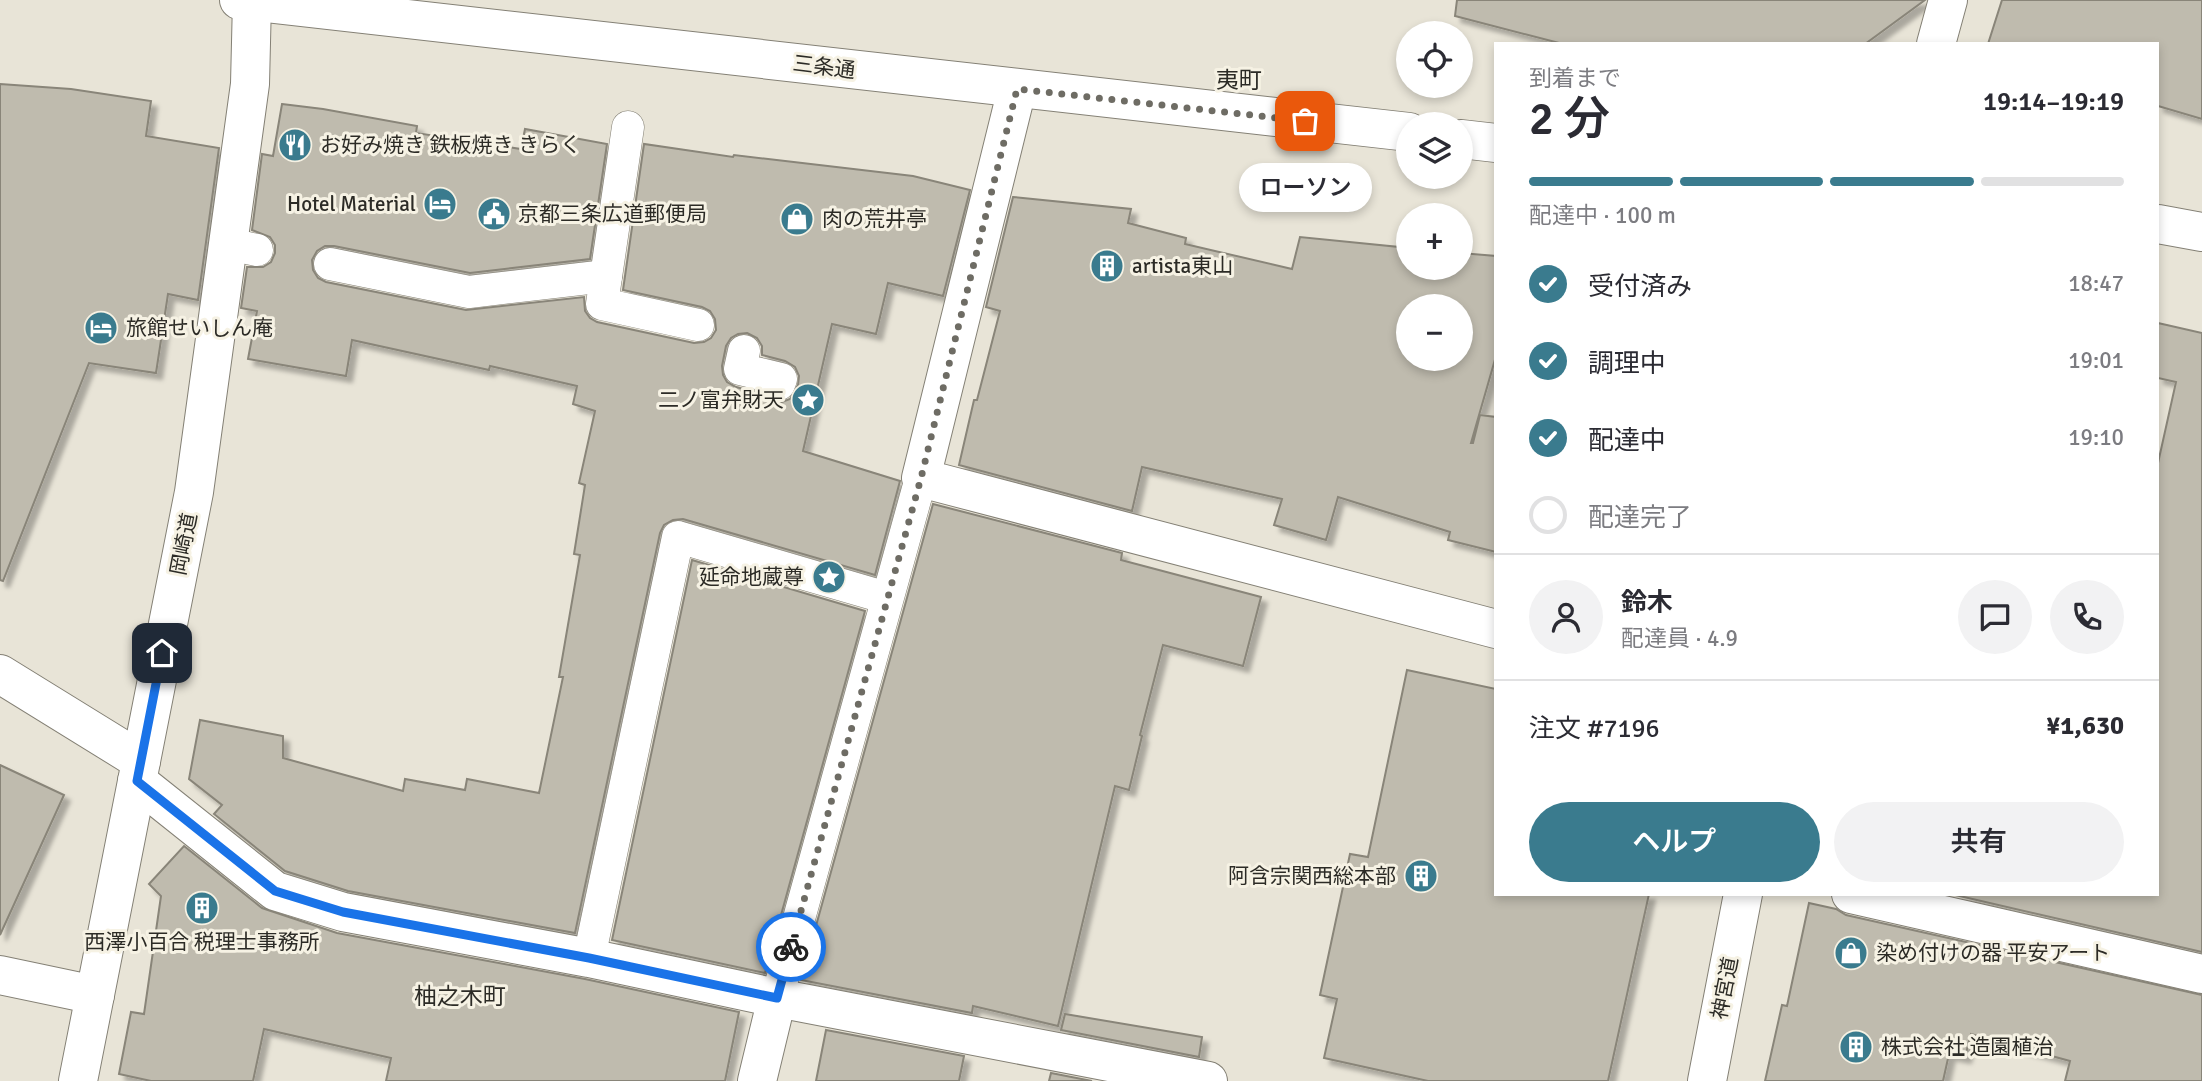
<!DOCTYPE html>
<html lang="ja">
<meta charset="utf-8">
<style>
:root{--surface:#fff;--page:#f2f2f3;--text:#2b2b33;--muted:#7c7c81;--line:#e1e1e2;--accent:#3a7b8e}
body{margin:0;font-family:Signika,"Noto Sans JP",sans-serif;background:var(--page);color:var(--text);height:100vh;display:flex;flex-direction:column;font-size:26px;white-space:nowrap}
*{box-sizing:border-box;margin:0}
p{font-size:23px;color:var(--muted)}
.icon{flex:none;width:38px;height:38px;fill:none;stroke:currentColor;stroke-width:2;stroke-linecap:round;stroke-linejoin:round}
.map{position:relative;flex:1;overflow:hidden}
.drawer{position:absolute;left:1494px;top:42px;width:665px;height:854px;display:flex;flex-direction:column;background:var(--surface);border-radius:0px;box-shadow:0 4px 10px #0003}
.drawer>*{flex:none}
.buttons{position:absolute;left:1396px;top:21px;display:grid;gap:14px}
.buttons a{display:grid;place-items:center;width:77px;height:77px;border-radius:50%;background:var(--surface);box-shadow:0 4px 10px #0003;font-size:35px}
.pin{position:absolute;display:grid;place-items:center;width:60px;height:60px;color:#fff;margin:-30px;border-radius:14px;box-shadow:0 4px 10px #0006}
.courier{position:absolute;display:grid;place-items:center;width:70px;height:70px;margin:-35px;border:5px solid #1a73e8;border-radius:50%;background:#fff;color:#222;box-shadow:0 2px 9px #0007}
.bubble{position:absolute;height:49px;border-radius:24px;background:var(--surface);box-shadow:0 4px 10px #0003;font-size:23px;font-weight:600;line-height:49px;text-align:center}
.summary em{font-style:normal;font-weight:600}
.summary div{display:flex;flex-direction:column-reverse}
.summary{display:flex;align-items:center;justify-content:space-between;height:119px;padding:0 35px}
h1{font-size:46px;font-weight:600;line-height:52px}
.bar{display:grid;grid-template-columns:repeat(4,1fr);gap:10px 7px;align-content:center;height:84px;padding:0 35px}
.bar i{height:9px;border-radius:5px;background:var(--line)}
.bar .current{background:var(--accent)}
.bar p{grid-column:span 4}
.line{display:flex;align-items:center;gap:18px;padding:0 35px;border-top:2px solid var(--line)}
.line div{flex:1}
.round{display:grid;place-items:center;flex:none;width:74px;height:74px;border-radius:37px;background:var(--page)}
ol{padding:0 35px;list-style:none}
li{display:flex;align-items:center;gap:21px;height:77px}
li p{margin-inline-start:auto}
li .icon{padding:7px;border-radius:50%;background:var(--accent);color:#fff;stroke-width:4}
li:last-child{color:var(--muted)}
li i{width:38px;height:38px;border:4px solid var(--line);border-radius:50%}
.cta{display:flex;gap:14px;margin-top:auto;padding:14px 35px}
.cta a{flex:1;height:80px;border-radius:42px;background:var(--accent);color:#fff;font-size:28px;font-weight:600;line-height:80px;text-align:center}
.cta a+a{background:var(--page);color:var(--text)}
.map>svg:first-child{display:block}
.building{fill:#bfbbae;stroke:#898579;stroke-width:2;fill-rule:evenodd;filter:url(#shadow)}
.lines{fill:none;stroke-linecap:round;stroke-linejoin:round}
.service-casing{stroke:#848075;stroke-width:33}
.minor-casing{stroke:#848075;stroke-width:40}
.tertiary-casing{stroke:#848075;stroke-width:40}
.secondary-casing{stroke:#848075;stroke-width:40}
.service{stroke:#fff;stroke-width:32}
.minor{stroke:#fff;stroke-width:38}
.tertiary{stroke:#fff;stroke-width:38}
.secondary{stroke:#fff;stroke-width:38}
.done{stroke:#6e6c64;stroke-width:7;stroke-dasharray:0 12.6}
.route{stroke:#1a73e8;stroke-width:9}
.labels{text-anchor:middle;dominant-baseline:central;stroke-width:6;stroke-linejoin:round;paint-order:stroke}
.street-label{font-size:21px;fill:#2c2b26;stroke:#f6f2e4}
.poi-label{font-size:21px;fill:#2c2b26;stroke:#f6f2e4;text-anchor:start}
.neighbourhood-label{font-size:23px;fill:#2c2b26;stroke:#f6f2e4}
</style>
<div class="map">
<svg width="2202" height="1081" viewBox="0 0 2202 1081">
<defs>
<filter id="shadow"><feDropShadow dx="6" dy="6" stdDeviation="2" flood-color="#0004"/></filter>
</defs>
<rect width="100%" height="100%" fill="#e8e4d7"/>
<g class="building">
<polygon points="1457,0 1925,0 1865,44 1563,44 1455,16"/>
<polygon points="2002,0 2202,0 2202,119 2158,106 2158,44 1988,44"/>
<polygon points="0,84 71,89 151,101 146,136 219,148 198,300 168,294 156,373 89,363 3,581 0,580"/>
<path d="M282,104L323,109L417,126L416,133L521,149L525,129L607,144L590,259L470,273L334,246H325L317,251L312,260L313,270L318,278L326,282L466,310L584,297L585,311L590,318L597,322L694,343L704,342L711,338L716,330L715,319L710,311L702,307L623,290L644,144L733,157L734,155L913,176L970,190L943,296L888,283L876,334L832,324L803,451L900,481L875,575L683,519L673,520L664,525L660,533L575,933L348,891L285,871L214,814L222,805L189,779L200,720L283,736V758L403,791L405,779L465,790L467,779L539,793L563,677H559L580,555L574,554L585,485L579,483L595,411L573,404L577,386L490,366L489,370L352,340L346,376L248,359L257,311L241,308L247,267H263L271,262L275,253V245L270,237L252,230L262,154L273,156ZM747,333L757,338L762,346V355L785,361L795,367L799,376L798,385L790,399L782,402L773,401L764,394L736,387L727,382L723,375L722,366L726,346L731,338L738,334Z"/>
<path d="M1013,197L1131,209L1128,223L1186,238L1185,244L1292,269L1300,237L1409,248V268H1461V253L1496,256V356L1471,443H1473L1480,415L1496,417V552L1448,540L1450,532L1338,497L1326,540L1274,525L1282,499L1142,467L1132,511L959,465L974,400H977L1000,311L986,307ZM1409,306H1461V359H1409Z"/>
<polygon points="2158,323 2202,333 2202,952 1951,894 2158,894 2158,463 2176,382 2158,378"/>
<polygon points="933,504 1122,553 1121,560 1261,597 1243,666 1163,645 1140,735 1142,736 1129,790 1115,786 1058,1026 973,1006 972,1013 801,980"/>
<polygon points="692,560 865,611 765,973 612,940"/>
<polygon points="1407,670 1496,689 1496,894 1649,894 1608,1081 1428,1081 1324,1058 1337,999 1320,995 1350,854 1368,857"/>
<polygon points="0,765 64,795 0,935"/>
<polygon points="184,846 262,908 337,933 585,979 739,1012 725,1081 386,1081 391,1058 264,1029 253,1081 151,1081 119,1074 131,1012 144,1014 161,896 149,884"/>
<polygon points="1809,903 1836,909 1846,915 2202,995 2202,1081 2065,1081 2070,1061 1971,1034 1965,1057 1949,1054 1943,1081 1765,1081 1782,1005 1787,1006"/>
<polygon points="1065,1014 1202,1037 1199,1057 1061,1030"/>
<polygon points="826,1030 964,1056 959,1081 816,1081"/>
<polygon points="1051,1073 1092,1081 1049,1081"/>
</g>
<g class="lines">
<defs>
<g id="service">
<polyline points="628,127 602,304 698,325"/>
<polyline points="229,244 257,250"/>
<polyline points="330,264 469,292 606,276"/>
<polyline points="744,351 740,369 781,379 779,384"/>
<polyline points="589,958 678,537 887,598"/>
<polyline points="777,998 921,478"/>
</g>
<g id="minor">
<polyline points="1017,89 921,478 1496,629"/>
<polyline points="0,674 141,761"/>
<polyline points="137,781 275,891 343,912 589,958 777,998 1208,1081"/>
<polyline points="1851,894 2202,974"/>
<polyline points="0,975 95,995"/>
<polyline points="757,1081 777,998"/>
</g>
<g id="tertiary">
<polyline points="1936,44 1948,0"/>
<polyline points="78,1081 194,492 250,84 252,1"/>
<polyline points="1707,1081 1743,894"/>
</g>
<g id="secondary">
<polyline points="239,0 1409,132"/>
<polyline points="1461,139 1496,143"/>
<polyline points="2158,224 2202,232"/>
</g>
</defs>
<use href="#service" class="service-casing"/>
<use href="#minor" class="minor-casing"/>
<use href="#tertiary" class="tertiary-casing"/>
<use href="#secondary" class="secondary-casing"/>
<use href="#service" class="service"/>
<use href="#minor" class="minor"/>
<use href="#tertiary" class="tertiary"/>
<use href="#secondary" class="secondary"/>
</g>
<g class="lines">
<polyline class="done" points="791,947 921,478 1017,89 1305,121"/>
<polyline class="route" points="162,653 137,781 275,891 343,912 589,958 777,998 791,947"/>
</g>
<defs>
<symbol id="restaurant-disc" viewBox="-11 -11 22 22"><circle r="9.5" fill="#3a7b8e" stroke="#f6f2e4"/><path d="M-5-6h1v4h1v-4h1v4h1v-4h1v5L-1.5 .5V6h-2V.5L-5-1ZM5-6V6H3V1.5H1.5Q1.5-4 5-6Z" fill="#fff"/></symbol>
<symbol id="hotel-disc" viewBox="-11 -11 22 22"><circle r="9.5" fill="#3a7b8e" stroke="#f6f2e4"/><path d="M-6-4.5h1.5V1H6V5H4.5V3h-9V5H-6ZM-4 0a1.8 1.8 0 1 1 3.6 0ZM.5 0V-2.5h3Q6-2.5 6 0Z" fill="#fff"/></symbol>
<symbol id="civic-disc" viewBox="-11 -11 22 22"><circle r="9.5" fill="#3a7b8e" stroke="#f6f2e4"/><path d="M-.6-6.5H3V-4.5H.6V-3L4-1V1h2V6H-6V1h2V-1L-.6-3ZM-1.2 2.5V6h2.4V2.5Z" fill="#fff"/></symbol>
<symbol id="shop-disc" viewBox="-11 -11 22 22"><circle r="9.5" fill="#3a7b8e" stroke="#f6f2e4"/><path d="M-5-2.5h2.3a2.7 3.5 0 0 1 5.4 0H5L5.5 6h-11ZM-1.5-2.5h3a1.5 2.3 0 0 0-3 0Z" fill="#fff"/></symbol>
<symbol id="building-disc" viewBox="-11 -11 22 22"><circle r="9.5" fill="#3a7b8e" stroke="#f6f2e4"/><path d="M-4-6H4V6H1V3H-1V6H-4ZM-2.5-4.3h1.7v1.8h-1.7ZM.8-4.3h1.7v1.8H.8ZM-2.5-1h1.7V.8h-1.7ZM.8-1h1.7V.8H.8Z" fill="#fff"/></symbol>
<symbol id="sight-disc" viewBox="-11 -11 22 22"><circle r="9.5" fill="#3a7b8e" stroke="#f6f2e4"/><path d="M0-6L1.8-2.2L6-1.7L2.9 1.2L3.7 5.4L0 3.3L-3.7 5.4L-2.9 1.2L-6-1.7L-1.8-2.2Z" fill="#fff"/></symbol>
</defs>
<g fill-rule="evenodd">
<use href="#restaurant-disc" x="276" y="126" width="38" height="38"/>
<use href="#hotel-disc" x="421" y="185" width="38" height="38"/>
<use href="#civic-disc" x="475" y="195" width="38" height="38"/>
<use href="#shop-disc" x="778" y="200" width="38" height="38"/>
<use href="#building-disc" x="1088" y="247" width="38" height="38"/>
<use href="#hotel-disc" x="82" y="309" width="38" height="38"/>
<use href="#sight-disc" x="789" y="381" width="38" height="38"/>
<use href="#sight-disc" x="810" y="558" width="38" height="38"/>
<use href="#building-disc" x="1402" y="857" width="38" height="38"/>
<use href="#building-disc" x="183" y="889" width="38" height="38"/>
<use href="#shop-disc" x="1832" y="934" width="38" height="38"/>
<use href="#building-disc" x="1837" y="1028" width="38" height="38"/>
</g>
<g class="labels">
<g class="street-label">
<text transform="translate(824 67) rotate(7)">三条通</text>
<text transform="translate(184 544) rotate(-79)">岡崎道</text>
<text transform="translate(1725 988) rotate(-79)">神宮道</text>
</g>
<g class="poi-label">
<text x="320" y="145">お好み焼き 鉄板焼き きらく</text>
<text x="416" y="204" text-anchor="end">Hotel Material</text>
<text x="518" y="214">京都三条広道郵便局</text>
<text x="822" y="219">肉の荒井亭</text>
<text x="1132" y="266">artista東山</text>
<text x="126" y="328">旅館せいしん庵</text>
<text x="784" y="400" text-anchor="end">二ノ富弁財天</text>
<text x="804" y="577" text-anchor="end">延命地蔵尊</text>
<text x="1396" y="876" text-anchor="end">阿含宗関西総本部</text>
<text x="202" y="942" text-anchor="middle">西澤小百合 税理士事務所</text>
<text x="1876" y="953">染め付けの器 平安アート</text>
<text x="1881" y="1047">株式会社 造園植治</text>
</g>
<g class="neighbourhood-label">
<text x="1239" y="80">夷町</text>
<text x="460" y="996">柚之木町</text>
</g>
</g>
</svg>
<div class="buttons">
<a><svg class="icon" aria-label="locate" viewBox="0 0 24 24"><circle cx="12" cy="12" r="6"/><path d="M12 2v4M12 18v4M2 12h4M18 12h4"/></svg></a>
<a><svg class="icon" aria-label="layers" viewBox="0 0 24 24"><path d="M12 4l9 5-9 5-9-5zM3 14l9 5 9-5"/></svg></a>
<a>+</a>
<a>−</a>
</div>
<div class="pin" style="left:1305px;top:121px;background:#ea580c"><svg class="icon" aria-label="bag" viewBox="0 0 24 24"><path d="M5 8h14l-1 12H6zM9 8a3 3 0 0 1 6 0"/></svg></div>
<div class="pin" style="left:162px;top:653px;background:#1f2937"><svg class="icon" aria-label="home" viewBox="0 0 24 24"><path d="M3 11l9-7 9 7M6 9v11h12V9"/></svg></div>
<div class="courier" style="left:791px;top:947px"><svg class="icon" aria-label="bike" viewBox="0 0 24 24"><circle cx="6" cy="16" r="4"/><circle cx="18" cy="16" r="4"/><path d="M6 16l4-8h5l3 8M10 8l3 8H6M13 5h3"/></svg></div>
<div class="bubble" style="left:1239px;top:163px;width:133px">ローソン</div>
<section class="drawer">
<div class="summary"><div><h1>2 分</h1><p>到着まで</p></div><em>19:14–19:19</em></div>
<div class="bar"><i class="current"></i><i class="current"></i><i class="current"></i><i></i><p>配達中 · 100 m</p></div>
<ol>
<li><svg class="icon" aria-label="check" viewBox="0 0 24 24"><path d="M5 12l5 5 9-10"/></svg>受付済み<p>18:47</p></li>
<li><svg class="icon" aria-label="check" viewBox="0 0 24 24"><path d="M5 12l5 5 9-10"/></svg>調理中<p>19:01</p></li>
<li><svg class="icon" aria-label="check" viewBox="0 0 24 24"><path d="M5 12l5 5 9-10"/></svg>配達中<p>19:10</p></li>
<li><i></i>配達完了</li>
</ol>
<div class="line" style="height:126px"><a class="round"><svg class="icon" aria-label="person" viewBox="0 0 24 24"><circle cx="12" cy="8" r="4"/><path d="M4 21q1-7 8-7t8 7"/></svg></a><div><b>鈴木</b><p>配達員 · 4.9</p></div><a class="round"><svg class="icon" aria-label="chat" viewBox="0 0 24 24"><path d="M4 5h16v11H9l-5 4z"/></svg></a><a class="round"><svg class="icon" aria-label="phone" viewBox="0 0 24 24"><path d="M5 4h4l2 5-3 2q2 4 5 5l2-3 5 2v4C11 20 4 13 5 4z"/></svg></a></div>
<div class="line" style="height:91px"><div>注文 #7196</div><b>¥1,630</b></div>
<div class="cta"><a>ヘルプ</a><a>共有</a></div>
</section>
</div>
